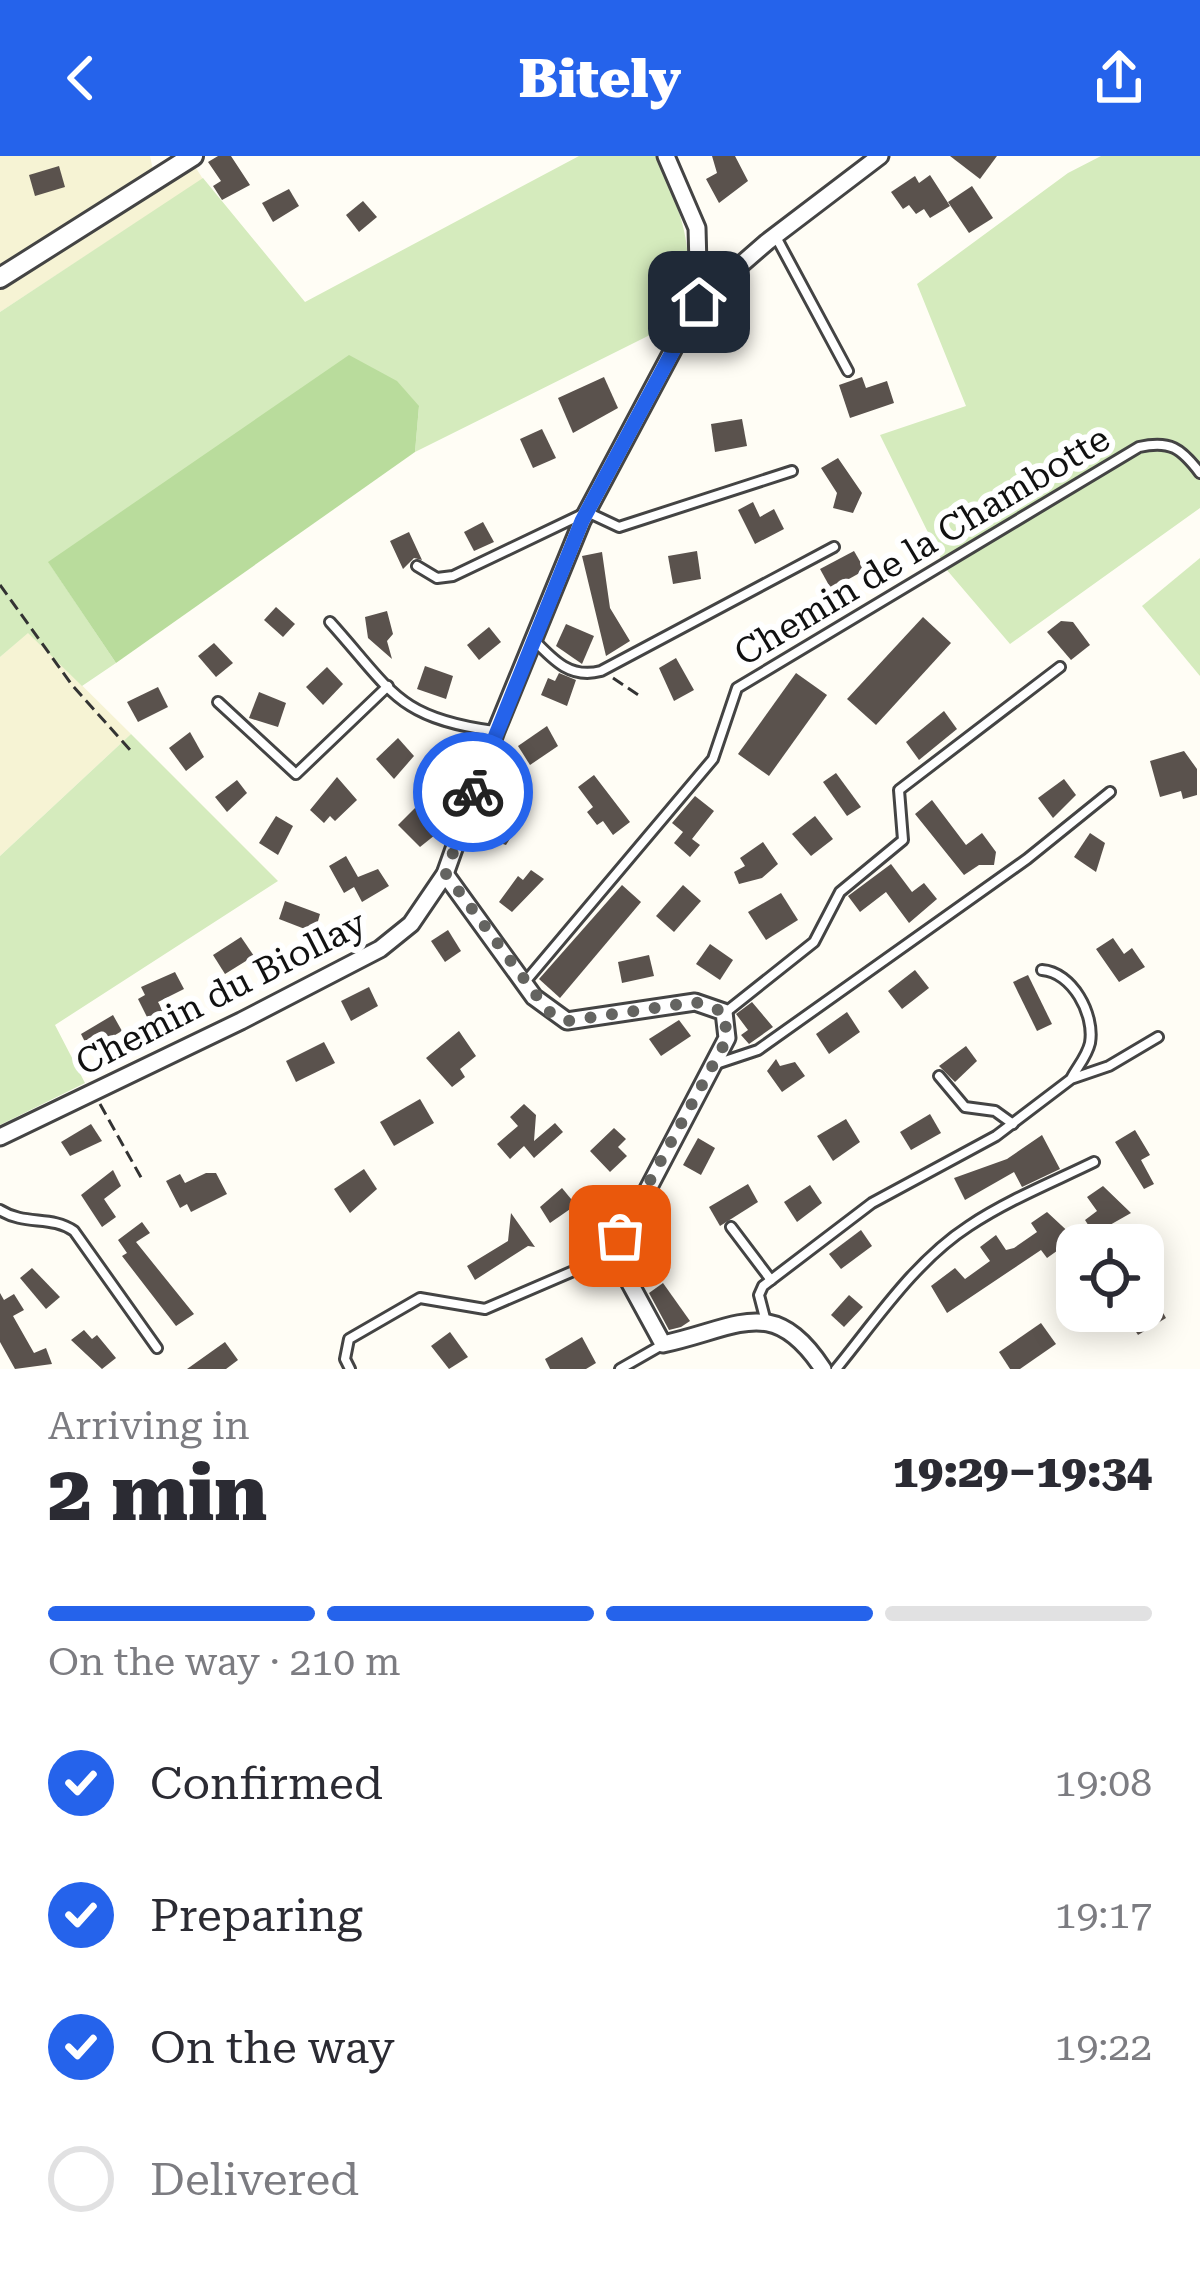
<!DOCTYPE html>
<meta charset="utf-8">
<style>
:root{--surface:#fff;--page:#f7f7f7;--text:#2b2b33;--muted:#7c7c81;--line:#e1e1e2;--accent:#2563eb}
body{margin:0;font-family:"Roboto Serif",serif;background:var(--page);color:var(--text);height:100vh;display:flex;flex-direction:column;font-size:45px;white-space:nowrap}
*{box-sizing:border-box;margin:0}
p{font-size:39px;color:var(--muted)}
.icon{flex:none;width:66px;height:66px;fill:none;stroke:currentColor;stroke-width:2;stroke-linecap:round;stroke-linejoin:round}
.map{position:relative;height:1213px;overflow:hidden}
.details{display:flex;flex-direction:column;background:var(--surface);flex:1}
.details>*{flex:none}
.controls{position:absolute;left:1056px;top:1068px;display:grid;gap:24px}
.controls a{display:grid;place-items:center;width:108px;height:108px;border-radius:24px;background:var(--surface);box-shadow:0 6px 30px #0003;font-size:60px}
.pin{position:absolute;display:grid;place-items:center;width:102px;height:102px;color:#fff;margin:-51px;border-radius:24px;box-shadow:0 6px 18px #0006}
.courier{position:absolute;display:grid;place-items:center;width:120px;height:120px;margin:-60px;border:9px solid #2563eb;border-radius:50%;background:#fff;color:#222;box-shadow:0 3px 15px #0007}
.overview em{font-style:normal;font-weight:800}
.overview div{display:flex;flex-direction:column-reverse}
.overview{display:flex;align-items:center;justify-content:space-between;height:204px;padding:0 48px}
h1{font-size:78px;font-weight:800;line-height:90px}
.bar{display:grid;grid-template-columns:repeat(4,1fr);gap:18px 12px;align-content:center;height:144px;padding:0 48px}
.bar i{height:15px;border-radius:9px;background:var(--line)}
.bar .selected{background:var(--accent)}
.bar p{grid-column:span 4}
ol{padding:0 48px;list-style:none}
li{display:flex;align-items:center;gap:36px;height:132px}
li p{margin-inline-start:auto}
li .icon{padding:12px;border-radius:50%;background:var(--accent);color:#fff;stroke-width:4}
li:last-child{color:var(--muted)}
li i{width:66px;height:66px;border:6px solid var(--line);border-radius:50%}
header{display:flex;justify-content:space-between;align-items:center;height:156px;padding:0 48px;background:var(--accent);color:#fff;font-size:54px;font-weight:800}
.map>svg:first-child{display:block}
.farmland{fill:#f6f3d4}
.green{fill:#d5ebbd}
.forest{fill:#b9dc9c}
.building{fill:#5a524d}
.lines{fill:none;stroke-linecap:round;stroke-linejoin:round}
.service-casing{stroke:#444;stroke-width:14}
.minor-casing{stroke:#444;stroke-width:21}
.tertiary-casing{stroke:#444;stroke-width:24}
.path{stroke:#333;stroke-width:3;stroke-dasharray:12 6;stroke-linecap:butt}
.service{stroke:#fff;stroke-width:8}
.minor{stroke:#fff;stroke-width:15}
.tertiary{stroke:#fff;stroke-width:18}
.done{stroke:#646461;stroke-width:12;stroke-dasharray:0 21.6}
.route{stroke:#2563eb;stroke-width:15}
.labels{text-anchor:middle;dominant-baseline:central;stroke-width:12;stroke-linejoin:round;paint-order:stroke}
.street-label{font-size:36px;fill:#111;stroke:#fff}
</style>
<header><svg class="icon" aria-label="back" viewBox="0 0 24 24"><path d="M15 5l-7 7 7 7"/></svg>Bitely<svg class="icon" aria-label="share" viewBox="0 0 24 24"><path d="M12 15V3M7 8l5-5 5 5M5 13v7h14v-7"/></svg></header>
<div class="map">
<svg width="1200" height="1213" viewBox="0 0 1200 1213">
<rect width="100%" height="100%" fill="#fffdf5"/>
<g class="farmland">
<polygon points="0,0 150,0 153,14 0,111"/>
<polygon points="194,9 203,23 0,156 0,134"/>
<polygon points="28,476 131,578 0,700 0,501"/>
</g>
<g class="green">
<path d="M579,0H656C682,57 702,105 676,166L415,296L419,250L49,407L116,507L82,530L28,477L0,501V156L203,22L305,146Z"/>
<polygon points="1101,0 1200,0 1200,352 1010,488 946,413 880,279 966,250 917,128 1068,17"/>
<polygon points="1200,402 1200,520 1142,450"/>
<polygon points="131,578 278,725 55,869 85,927 0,969 0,700"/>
</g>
<polygon class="forest" points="349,199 397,225 419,250 415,296 116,507 48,406"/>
<g class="building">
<polygon points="218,0 231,0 250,29 222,44 213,30 221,25 208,6"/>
<polygon points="712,0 735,0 748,25 719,47 706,23 717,17"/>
<polygon points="950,0 997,0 980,23"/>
<polygon points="59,10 65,31 35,40 29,19"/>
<polygon points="930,19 950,50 930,62 924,53 916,58 909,49 903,53 891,36 915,20 919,27"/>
<polygon points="972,30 993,62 969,77 948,46"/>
<polygon points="289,33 299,50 273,66 262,47"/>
<polygon points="363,45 377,61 359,76 346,59"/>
<polygon points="604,221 618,252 573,277 558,242"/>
<polygon points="862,221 866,232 887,225 894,247 850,262 839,229"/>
<polygon points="742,263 747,290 715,296 711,268"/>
<polygon points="542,273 556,302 533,312 520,283"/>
<polygon points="838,302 862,337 853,357 833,352 837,337 821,312"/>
<polygon points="753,346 760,361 774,353 784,373 755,388 738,354"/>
<polygon points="483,366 494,386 474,395 464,376"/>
<polygon points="409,376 422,404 414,402 403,413 390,385"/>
<polygon points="697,395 701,423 673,428 668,400"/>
<polygon points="854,395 865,414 831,433 820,413"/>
<polygon points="602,396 610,452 630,485 606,500 582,400"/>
<polygon points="276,451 295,468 283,481 264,464"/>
<polygon points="387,455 393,478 387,485 392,503 368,482 365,461"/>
<polygon points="923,461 951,487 876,569 847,543"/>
<polygon points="1061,465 1073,466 1090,489 1071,504 1047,476"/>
<polygon points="566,468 594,480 582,508 556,490"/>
<polygon points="489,471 501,486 479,504 467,489"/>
<polygon points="214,487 233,507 216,521 198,500"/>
<polygon points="676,502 694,534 674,545 659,512"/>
<polygon points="425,510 453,520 446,543 417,533"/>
<polygon points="327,511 343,528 323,549 306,531"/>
<polygon points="559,517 576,524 567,550 541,539 548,522 555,525"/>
<polygon points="796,517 827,539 769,620 738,598"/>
<polygon points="158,531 168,551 138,566 127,546"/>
<polygon points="259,536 286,547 278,571 249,562"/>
<polygon points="944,555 957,573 919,604 906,586"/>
<polygon points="547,570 558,590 530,609 518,590"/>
<polygon points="190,576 204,601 186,615 169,592"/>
<polygon points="398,582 414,600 394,623 376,603"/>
<polygon points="1184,595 1197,613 1197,639 1183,643 1181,635 1160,641 1150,605"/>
<polygon points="836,617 861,651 847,660 823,626"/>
<polygon points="594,619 630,666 613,679 603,665 597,669 587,656 593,651 578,631"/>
<polygon points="337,621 357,644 335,665 330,660 324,667 310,654"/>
<polygon points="1064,623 1076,639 1053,662 1038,642"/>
<polygon points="237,624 247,637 227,656 215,641"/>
<polygon points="695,640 714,655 692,683 700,689 690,701 674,687 683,676 672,667"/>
<polygon points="932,644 966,689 982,677 996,696 994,709 979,709 964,719 915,658"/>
<polygon points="500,648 525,659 506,689 478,680"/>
<polygon points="433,650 450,667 420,691 398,669 415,652 425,657"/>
<polygon points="276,660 293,670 278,699 259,687"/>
<polygon points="815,660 833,683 811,700 792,678"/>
<polygon points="1090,677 1105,687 1096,716 1074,701"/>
<polygon points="763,686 778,708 762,722 739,728 734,716 745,710 740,702"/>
<polygon points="346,700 358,721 378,713 389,730 362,746 354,731 344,737 329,710"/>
<polygon points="891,708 912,736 924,727 937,743 909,767 886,736 860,756 848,740"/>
<polygon points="531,714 544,723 512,756 499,746 518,720 523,724"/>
<polygon points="622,729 641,746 560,842 539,823"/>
<polygon points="683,729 701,745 674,776 656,760"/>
<polygon points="781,737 798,764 766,784 748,756"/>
<polygon points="285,745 320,758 316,772 310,775 279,763"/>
<polygon points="448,774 461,795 445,806 431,785"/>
<polygon points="241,781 254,800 225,818 213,799"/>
<polygon points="1113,782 1124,798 1132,792 1145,811 1119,826 1096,793"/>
<polygon points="710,788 733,804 720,824 696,808"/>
<polygon points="649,799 654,820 622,827 618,806"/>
<polygon points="915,814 929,832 902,853 888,835"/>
<polygon points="175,816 184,833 158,846 165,859 150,867 138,843 145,839 141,831"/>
<polygon points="1028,819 1052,868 1037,875 1013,826"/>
<polygon points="369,831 378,850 351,865 341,845"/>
<polygon points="752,846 773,871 749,888 741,879 748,874 736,858"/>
<polygon points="847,856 860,876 829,898 816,878"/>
<polygon points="113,859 122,875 89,894 81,878"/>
<polygon points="679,864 691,880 661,900 649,883"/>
<polygon points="459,875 476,900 460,913 465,921 452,931 426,902"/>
<polygon points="324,886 335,907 296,926 286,905"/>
<polygon points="966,890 977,905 955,926 939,910"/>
<polygon points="776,903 780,910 795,906 805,920 782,936 767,915"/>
<polygon points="420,943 434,967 394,990 380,966"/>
<polygon points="524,948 536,959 534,985 555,967 563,976 534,1002 524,990 510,1003 497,988 518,970 510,961"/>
<polygon points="930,958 941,977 911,994 900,976"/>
<polygon points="846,963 860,986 833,1005 817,980"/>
<polygon points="91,968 102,985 70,1000 61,986"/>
<polygon points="614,972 626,983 618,991 627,1000 610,1016 590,995"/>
<polygon points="1135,974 1150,999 1141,1004 1154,1028 1144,1033 1115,986"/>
<polygon points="1042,979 1060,1013 1022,1031 1014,1016 965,1044 954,1022 1007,1003"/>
<polygon points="698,982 715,992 701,1019 683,1009"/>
<polygon points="364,1013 377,1033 350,1057 334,1033"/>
<polygon points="113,1014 121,1030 104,1043 116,1061 102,1071 81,1039"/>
<polygon points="206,1017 216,1017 227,1038 191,1056 187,1048 180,1052 166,1025 180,1018 185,1027"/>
<polygon points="748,1028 758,1046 720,1070 709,1051"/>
<polygon points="810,1029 822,1047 797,1066 784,1046"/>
<polygon points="1103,1030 1131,1057 1094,1078 1085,1064 1097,1055 1087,1041"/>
<polygon points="562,1032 576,1049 550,1067 540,1051"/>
<polygon points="1047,1056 1075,1082 1047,1102 1041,1094 947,1157 931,1130 955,1112 965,1123 990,1105 980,1091 996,1079 1006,1094 1014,1092 1037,1076 1031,1067"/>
<polygon points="511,1057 535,1091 528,1090 475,1124 467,1110 508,1085"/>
<polygon points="142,1066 150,1077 136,1086 194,1158 176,1170 122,1100 127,1097 118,1084"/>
<polygon points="861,1074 872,1090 841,1113 829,1098"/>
<polygon points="32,1112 60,1141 46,1153 20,1122"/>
<polygon points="663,1127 690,1165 681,1171 669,1174 649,1137"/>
<polygon points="0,1137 4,1144 14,1138 24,1154 13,1160 34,1197 46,1192 52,1208 15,1213 0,1186"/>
<polygon points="849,1139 863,1151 844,1171 831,1159"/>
<polygon points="1157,1146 1166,1162 1138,1179 1128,1163"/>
<polygon points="1041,1167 1056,1188 1020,1213 1010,1213 999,1196"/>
<polygon points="84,1174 92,1183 97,1179 116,1202 102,1213 71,1184"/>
<polygon points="450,1176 468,1201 449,1213 431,1190"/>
<polygon points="582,1181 596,1207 586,1213 550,1213 545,1203"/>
<polygon points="225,1186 238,1204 226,1213 187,1213"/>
</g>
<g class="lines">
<defs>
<g id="service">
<polyline points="776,81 848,215"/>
<polyline points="417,410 437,422 453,420 587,356 619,371 792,315"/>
<path d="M330,466C392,535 397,562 494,575"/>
<path d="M534,484C554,505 571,523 601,515L834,391"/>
<polyline points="218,546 296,618 388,530"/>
<path d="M1042,814C1072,816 1095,858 1090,887C1087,900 1078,910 1072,921"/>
<path d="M525,826L713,603L737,532L1139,291C1170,284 1181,292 1200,317"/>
<polyline points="726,856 814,786 840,736 903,684 899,634 1060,511"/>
<polyline points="716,908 758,894 1027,703 1110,636"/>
<polyline points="939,920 965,951 995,955 1013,968"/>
<path d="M0,1054C25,1070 51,1059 74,1075L157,1192"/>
<polyline points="731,1071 771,1124"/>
<polyline points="765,1162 759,1139 763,1130 872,1047 996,980 1071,923 1109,910 1158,881"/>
<polyline points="350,1213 345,1203 349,1183 420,1142 485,1153 613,1098"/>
<polyline points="620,1213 662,1189"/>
<path d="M836,1213C876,1164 915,1105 969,1070C1008,1044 1053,1026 1094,1006"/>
</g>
<g id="minor">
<polyline points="666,0 697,72 699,145"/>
<path d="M445,718L534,841L567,865L695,846L724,856L727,882L614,1098L663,1188C738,1172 773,1137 823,1213"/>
<polyline points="0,981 241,865 380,793 411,768 445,718 496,575 582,365 699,145 767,86 880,0"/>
</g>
<polyline id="tertiary" points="0,122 193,0"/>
</defs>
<use href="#service" class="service-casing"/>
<use href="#minor" class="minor-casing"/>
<use href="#tertiary" class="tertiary-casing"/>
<g class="path">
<polyline points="0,429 72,529 132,596"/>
<polyline points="613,522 640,540"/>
<polyline points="100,948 143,1025"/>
</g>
<use href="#service" class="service"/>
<use href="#minor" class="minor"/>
<use href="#tertiary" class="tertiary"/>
</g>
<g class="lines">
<polyline class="done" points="473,636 446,718 548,855 567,865 695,846 724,856 727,883 620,1080"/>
<polyline class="route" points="473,636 582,365 699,146"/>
</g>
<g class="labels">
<g class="street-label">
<text transform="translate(922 390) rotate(-31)">Chemin de la Chambotte</text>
<text transform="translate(221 837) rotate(-27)">Chemin du Biollay</text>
</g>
</g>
</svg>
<div class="controls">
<a><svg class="icon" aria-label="locate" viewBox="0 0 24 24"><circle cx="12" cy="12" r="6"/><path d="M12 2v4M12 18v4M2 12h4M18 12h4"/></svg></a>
</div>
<div class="pin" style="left:620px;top:1080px;background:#ea580c"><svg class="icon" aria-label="bag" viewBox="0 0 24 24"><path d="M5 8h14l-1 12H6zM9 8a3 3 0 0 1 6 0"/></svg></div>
<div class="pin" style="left:699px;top:146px;background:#1f2937"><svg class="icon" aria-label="home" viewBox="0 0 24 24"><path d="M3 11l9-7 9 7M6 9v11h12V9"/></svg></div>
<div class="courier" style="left:473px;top:636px"><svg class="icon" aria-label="bike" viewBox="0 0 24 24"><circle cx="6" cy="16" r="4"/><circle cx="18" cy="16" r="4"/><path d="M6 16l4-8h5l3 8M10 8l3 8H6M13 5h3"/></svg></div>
</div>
<section class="details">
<div class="overview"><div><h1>2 min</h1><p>Arriving in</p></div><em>19:29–19:34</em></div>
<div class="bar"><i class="selected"></i><i class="selected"></i><i class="selected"></i><i></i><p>On the way · 210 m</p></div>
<ol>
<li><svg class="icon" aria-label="check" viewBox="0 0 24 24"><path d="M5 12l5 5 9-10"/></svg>Confirmed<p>19:08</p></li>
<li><svg class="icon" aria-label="check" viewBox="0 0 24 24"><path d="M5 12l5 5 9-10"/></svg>Preparing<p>19:17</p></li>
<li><svg class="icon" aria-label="check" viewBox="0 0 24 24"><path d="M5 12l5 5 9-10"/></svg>On the way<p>19:22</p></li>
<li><i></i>Delivered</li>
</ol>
</section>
